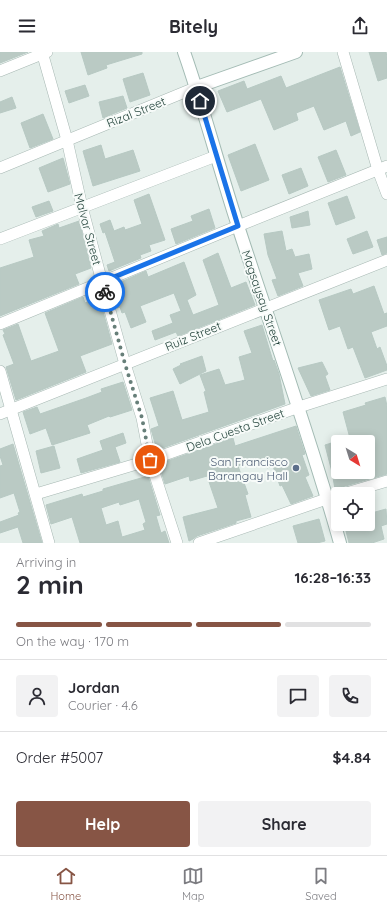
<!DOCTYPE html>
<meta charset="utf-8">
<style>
:root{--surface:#fff;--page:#f2f2f3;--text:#2b2b33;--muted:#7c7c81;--line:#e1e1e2;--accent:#875545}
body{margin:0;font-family:Quicksand,sans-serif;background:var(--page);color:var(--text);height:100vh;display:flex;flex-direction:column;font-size:15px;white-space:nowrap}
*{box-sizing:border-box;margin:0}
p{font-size:13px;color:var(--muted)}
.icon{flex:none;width:22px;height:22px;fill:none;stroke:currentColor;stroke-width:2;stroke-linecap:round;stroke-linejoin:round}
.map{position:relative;height:491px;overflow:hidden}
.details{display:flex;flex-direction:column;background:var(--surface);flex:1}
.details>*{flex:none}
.needle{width:26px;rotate:142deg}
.buttons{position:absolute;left:331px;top:383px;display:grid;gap:8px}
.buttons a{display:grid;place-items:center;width:44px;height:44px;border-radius:4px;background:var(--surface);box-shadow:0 2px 10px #0003;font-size:20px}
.pin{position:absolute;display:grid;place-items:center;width:34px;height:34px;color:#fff;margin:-17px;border:2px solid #fff;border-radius:50%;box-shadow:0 1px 4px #0007}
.courier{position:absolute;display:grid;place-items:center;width:40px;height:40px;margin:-20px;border:3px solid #1a73e8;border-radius:50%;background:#fff;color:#222;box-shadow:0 1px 5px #0007}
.summary em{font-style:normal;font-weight:700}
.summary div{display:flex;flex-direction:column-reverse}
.summary{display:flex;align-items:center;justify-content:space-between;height:68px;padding:0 16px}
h1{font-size:26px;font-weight:700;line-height:30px}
.bar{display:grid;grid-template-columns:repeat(4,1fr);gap:6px 4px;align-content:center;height:48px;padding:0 16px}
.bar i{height:5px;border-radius:3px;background:var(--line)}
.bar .current{background:var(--accent)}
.bar p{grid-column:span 4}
.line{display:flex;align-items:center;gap:10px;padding:0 16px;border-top:1px solid var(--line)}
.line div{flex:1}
.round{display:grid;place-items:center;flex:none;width:42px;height:42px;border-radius:4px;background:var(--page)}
.primary-button{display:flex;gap:8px;margin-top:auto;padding:8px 16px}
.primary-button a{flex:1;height:46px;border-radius:4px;background:var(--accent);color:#fff;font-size:16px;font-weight:700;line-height:46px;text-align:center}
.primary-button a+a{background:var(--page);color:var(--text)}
header{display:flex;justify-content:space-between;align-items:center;height:52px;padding:0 16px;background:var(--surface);font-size:18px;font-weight:700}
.tabs{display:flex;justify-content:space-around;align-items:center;height:56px;border-top:1px solid var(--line);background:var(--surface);font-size:11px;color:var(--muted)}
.tabs a{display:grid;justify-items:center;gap:2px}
.tabs .current{color:var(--accent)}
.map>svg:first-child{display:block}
.building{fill:#bacac4;stroke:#b7c9c3;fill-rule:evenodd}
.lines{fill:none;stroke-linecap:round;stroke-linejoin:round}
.minor-casing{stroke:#a7b8b3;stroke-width:12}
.secondary-casing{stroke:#a3bbb4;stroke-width:14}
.minor{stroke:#fff;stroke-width:11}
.secondary{stroke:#fff;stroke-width:12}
.done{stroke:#677f79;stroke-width:4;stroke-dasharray:0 7.2}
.route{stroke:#1a73e8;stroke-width:5}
.service-dot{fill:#5c6f8a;stroke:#f7fbf9;stroke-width:1.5}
.labels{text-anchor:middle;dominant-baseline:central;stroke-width:4;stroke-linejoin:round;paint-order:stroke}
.street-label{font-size:12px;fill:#23433b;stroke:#f7fbf9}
.service-label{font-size:12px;fill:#4e5e75;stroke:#f7fbf9;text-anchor:end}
</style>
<header><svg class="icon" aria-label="menu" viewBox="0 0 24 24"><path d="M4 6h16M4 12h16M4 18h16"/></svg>Bitely<svg class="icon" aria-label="share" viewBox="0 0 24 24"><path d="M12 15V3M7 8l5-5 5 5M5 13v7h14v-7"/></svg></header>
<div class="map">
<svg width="387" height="491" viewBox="0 0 387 491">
<rect width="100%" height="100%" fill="#e5efeb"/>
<g class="building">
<polygon points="0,0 28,0 0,11"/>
<polygon points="81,0 142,0 142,2 106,13 107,16 88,23"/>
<polygon points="369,0 386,0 387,5 387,26 378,29"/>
<polygon points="340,15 360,80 351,84 346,69 324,78 314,54 296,61 298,68 274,78 261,47 227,60 218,39 244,29 247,37 281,24 286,36"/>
<polygon points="143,21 150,43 130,50 123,27"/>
<polygon points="85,33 89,44 69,51 65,39"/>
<polygon points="123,44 127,56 103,66 99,50"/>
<polygon points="12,45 16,56 0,61 0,50"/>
<polygon points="43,62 53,87 30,96 21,71"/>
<polygon points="255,92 269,128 241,139 228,103"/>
<polygon points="101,93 105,107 133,98 140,119 93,134 83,99"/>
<polygon points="336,98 346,123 328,130 318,105"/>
<polygon points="63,106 70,132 48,140 39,116"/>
<polygon points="301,116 308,134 289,142 282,123"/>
<polygon points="149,142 165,188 149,193 151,199 140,203 141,206 109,219 107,213 115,210 105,180 103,181 100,172 110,168 114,179 124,175 125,178 142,172 134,148"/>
<polygon points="347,144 355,166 336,173 328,151"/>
<polygon points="49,149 53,159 36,165 32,155"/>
<polygon points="209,157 215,176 176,192 171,177 193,169 191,164"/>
<polygon points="308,159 310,173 292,176 290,165"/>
<polygon points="79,169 91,216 75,222 79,232 0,264 0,216 34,205 29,188 44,184 42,179 58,172 59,176"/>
<polygon points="282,179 286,199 292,197 295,205 309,202 312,217 298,221 303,234 278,244 272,228 277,227 268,203 264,182"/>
<polygon points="367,179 373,195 353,202 347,187"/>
<polygon points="387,185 387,201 382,203 377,188"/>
<polygon points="218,201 231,236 246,230 255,253 178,284 176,280 155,288 152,279 173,271 170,263 181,259 174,241 140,254 146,270 131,276 125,260 122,261 120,255 117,256 112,240 114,240 113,237 115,237 114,233 146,219 148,225 184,210 196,243 187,248 193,263 219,253 203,208"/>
<polygon points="374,234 384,262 387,261 387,274 371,280 377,297 380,295 387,314 387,318 365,326 353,295 348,297 340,274 329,278 319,248 351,237 353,242"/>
<polygon points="83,245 85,251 99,245 112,292 80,304 86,320 16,348 6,315 14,312 3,283 5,282 3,278 18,272 31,309 59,299 45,261"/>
<polygon points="262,273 273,309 274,308 279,322 285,352 157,398 151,377 159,374 150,346 173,339 182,368 209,360 204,340 206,339 200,323 219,317 225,333 245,328 239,305 252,301 244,279"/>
<polygon points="202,304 206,319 180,332 173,317 181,313 180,312"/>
<polygon points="322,310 328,322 325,324 330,338 311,344 298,316"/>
<polygon points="123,330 132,358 110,365 109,364 87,373 90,381 52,393 46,376 30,382 23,360 37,355 40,362 86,346 102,340 101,337"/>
<polygon points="385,345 387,354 387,422 335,437 332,420 325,393 338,389 338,420 368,420 368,390 351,390 343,360 366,353 365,351"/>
<polygon points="296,374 305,402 302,403 309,423 305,425 313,444 291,452 282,433 280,434 273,414 267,416 264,407 257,410 256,407 238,414 248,442 245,443 251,465 236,469 236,471 197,484 193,487 189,489 183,465 218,456 207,424 190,429 189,424 165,432 161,419 164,419 162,411 233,386 235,394"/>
<polygon points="123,381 126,391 115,395 120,410 81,421 77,407 103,398 100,389"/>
<polygon points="13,392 42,491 23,491 18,475 0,481 0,470 19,463 18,461 20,460 14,441 0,446 0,414 3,413 0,404 0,397"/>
<polygon points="54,394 60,416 41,421 36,399"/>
<path d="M148,424L160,463L156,464L161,481L165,479L169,491H80L72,465L51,472L46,453L82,442L83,445L103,439V437ZM139,447L146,470L143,472L145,478L122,485L118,469L106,473L101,456L119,450L120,453Z"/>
<polygon points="386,457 387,472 381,474 384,487 372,491 349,491 346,479 350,478 348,472 368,472 368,462"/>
<polygon points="319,467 325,489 317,491 298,491 293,474"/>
</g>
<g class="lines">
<defs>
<g id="minor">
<polyline points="42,0 67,88 82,155 102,230 125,312 142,366 150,408 177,491"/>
<polyline points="343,0 378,118 387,142"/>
<polyline points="0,19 47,0"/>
<polyline points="0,116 197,35"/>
<polyline points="0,187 216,104"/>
<polyline points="0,272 238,174 387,114"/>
<polyline points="0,319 49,491"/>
<polyline points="0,362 387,208"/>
<polyline points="36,442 150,408 299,355 387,327"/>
<polyline points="343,442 387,429"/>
<polyline points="199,491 338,443"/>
</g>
<g id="secondary">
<path d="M184,0C204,57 219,116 238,174C272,279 310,384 340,491"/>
<polyline points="197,35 296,0"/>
</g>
</defs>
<use href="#minor" class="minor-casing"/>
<use href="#secondary" class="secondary-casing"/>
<use href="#minor" class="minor"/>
<use href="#secondary" class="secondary"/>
</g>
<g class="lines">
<polyline class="done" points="105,240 125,312 142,366 150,408"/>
<polyline class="route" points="105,240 102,230 238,174 200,49"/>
</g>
<circle class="service-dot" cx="296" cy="416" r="4"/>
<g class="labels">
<g class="street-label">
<text transform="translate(136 60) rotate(-22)">Rizal Street</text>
<text transform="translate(88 177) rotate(75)">Malvar Street</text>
<text transform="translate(262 246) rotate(71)">Magsaysay Street</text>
<text transform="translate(193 284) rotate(-22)">Ruiz Street</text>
<text transform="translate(235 378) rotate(-20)">Dela Cuesta Street</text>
</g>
<g class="service-label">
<text x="288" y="409">San Francisco<tspan x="288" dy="14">Barangay Hall</tspan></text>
</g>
</g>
</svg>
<div class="buttons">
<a><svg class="needle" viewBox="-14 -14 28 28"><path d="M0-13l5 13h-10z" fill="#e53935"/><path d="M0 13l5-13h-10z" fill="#7c7c81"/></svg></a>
<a><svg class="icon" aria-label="locate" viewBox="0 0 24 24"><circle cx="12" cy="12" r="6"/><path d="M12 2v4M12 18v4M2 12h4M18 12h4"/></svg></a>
</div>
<div class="pin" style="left:150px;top:408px;background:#ea580c"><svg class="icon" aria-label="bag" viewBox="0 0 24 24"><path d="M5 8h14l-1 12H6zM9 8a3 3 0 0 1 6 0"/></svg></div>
<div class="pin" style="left:200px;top:49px;background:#1f2937"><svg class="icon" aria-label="home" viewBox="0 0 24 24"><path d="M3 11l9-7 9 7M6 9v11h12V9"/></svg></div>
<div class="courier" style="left:105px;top:240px"><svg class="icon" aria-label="bike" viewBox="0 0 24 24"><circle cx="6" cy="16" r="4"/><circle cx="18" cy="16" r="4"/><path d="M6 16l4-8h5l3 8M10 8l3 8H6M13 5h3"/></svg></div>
</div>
<section class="details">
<div class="summary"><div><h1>2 min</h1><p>Arriving in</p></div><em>16:28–16:33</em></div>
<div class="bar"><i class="current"></i><i class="current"></i><i class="current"></i><i></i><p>On the way · 170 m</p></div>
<div class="line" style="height:72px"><a class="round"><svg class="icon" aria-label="person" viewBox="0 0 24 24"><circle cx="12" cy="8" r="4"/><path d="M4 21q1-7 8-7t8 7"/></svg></a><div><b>Jordan</b><p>Courier · 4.6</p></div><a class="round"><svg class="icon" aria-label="chat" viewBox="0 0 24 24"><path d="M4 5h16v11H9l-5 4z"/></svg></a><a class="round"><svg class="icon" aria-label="phone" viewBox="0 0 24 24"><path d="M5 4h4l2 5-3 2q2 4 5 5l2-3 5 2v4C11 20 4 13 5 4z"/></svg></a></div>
<div class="line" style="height:52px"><div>Order #5007</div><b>$4.84</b></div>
<div class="primary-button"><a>Help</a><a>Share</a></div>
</section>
<nav class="tabs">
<a class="current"><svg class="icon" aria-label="home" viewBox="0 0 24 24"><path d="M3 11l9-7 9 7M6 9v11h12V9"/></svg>Home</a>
<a><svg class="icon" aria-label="map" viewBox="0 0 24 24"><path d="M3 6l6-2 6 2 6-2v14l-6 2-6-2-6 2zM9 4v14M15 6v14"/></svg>Map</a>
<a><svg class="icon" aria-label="saved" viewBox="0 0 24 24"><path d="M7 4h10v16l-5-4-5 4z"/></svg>Saved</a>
</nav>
